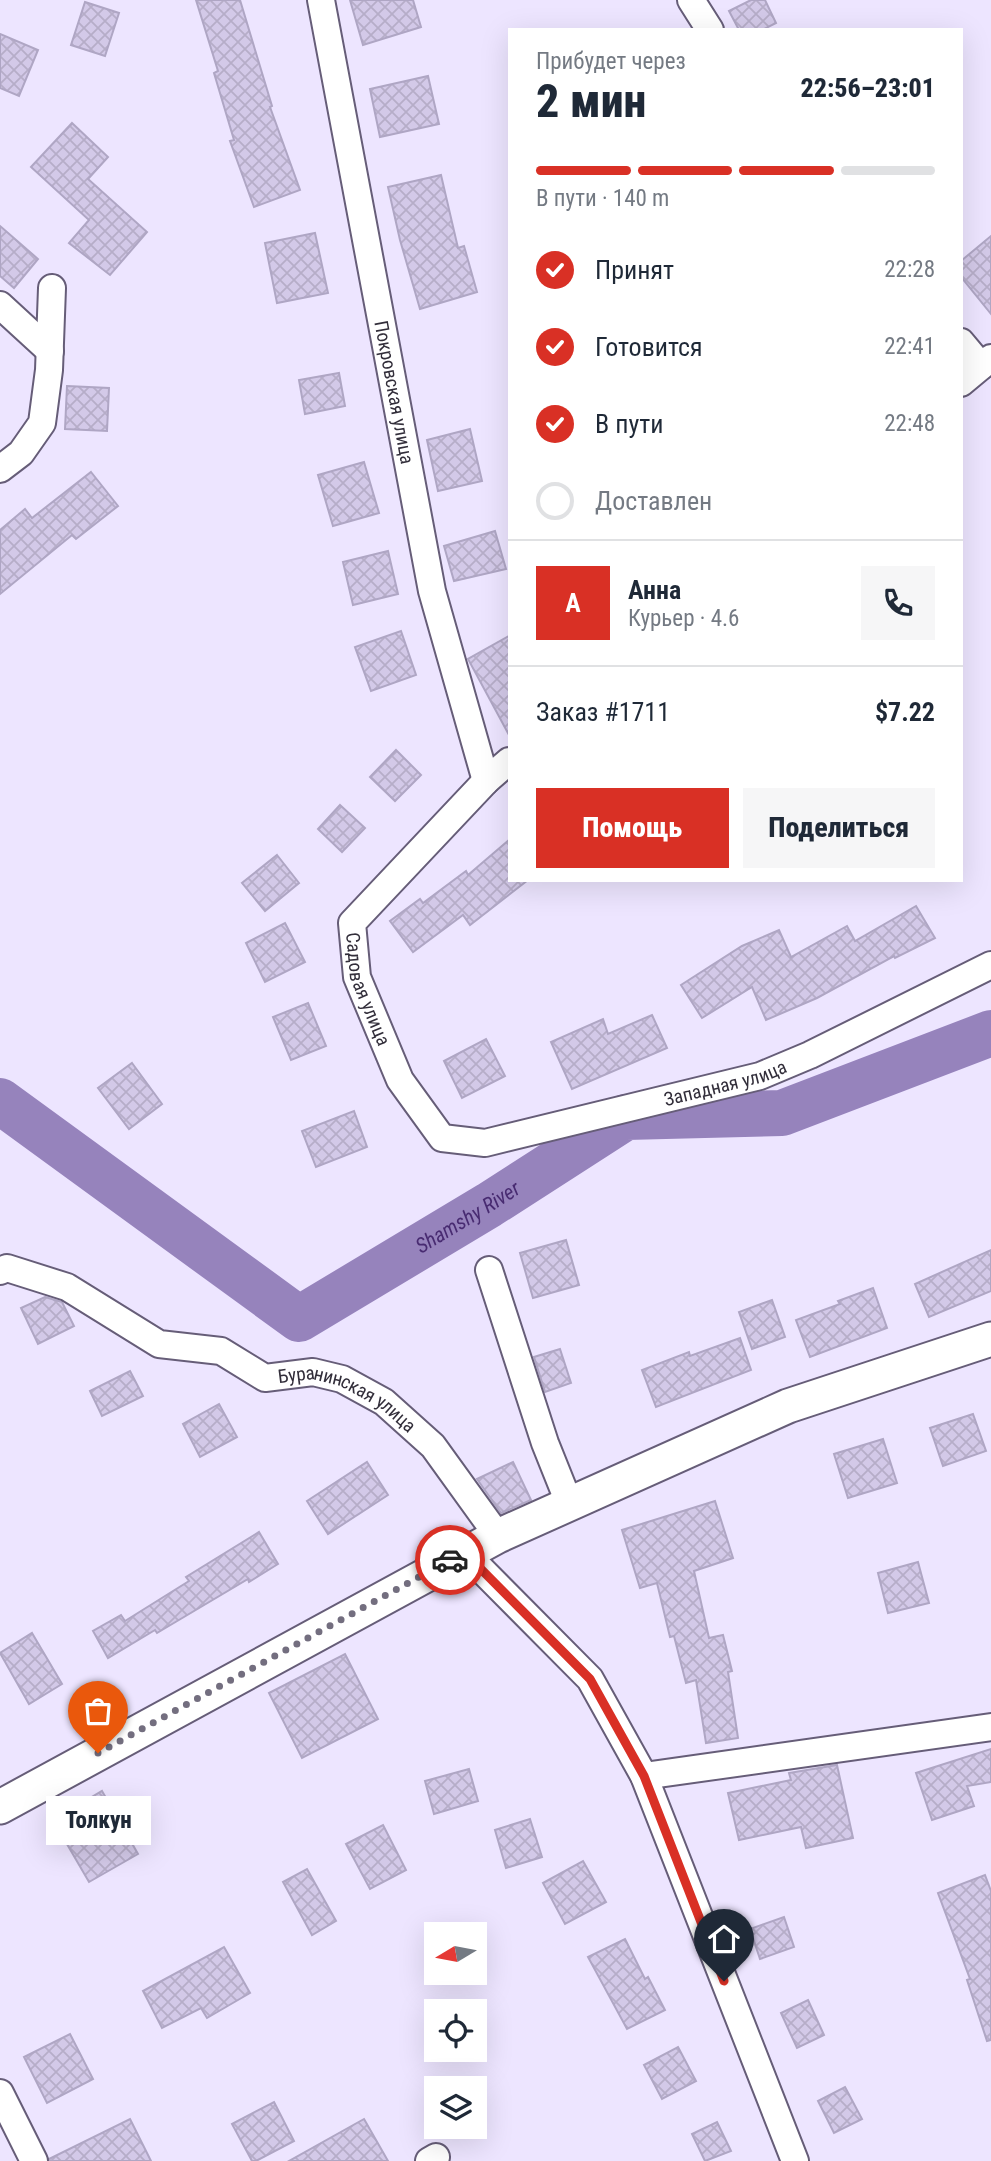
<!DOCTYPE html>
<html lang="ru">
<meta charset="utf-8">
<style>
:root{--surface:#fff;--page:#f6f6f7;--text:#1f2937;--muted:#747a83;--line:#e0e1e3;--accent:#d93025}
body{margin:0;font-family:"Roboto Condensed",sans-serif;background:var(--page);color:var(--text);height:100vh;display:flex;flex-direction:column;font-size:26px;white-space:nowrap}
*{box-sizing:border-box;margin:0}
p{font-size:23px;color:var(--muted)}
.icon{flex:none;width:38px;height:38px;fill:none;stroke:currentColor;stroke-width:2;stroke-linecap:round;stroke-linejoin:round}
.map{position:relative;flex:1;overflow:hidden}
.side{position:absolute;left:508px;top:28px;width:455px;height:854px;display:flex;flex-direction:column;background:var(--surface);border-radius:0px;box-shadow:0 7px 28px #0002}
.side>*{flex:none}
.needle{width:46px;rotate:260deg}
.tools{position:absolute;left:424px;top:1922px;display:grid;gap:14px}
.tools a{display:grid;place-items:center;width:63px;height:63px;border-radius:0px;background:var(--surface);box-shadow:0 7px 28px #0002;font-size:35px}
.pin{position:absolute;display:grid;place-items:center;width:60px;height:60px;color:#fff;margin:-72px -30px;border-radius:50% 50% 50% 0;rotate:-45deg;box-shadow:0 0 7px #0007}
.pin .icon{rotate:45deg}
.courier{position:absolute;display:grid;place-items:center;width:70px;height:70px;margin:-35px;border:5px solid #d93025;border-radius:50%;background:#fff;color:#222;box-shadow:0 2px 9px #0007}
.bubble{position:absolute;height:49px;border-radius:0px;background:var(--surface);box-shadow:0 7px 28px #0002;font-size:23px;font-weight:800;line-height:49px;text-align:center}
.summary em{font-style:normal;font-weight:800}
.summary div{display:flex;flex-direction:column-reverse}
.summary{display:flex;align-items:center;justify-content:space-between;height:119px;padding:0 28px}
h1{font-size:46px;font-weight:800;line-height:52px}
.bar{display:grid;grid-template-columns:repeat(4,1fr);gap:10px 7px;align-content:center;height:84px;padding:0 28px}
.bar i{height:9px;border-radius:5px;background:var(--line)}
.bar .active{background:var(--accent)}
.bar p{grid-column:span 4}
.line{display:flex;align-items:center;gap:18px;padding:0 28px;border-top:2px solid var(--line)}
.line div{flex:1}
.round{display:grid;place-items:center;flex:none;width:74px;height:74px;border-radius:0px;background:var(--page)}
ol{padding:0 28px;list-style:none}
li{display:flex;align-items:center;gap:21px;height:77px}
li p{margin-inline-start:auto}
li .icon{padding:7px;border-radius:50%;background:var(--accent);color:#fff;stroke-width:4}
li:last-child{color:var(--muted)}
li i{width:38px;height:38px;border:4px solid var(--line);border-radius:50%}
.cta{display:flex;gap:14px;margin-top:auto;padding:14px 28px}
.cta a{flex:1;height:80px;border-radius:0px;background:var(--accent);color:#fff;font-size:28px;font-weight:800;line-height:80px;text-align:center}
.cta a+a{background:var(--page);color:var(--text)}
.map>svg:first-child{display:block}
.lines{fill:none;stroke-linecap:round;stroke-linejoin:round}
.river{stroke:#9683bc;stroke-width:46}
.building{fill:url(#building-cross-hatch);stroke:#afa6c4;stroke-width:2}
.minor-casing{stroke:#665d78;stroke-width:30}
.major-casing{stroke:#665d78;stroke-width:37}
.minor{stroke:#fff;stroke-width:26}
.major{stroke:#fff;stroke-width:33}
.done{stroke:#736e7f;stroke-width:7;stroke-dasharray:0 12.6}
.route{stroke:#d93025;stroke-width:9}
.labels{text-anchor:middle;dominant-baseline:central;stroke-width:7;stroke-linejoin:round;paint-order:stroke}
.street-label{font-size:19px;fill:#322e3a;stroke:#fff}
.water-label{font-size:21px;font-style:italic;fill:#482b71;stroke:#fff}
</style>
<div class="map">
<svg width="991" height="2161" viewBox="0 0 991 2161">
<defs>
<pattern id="building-cross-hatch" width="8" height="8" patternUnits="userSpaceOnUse" patternTransform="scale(1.75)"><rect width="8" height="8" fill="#d3c9e8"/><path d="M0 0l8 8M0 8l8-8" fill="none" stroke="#b6adc8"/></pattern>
</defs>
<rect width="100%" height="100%" fill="#ede5ff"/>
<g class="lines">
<path class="river" id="s1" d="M0,1101L299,1319L489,1205L626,1117L782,1113L991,1033"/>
</g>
<g class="building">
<polygon points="196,0 240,0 272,106 270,107 300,190 254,207 230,141 234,140 214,73 218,71"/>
<polygon points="350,0 413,0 421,27 363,45"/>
<polygon points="751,0 765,0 776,23 762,30 739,30 729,11"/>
<polygon points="85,2 119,13 105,56 71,45"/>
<polygon points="0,34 38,50 19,96 0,88"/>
<polygon points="428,76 439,124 380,137 370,89"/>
<polygon points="72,123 108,157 88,179 147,232 110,275 69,243 89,220 31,167"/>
<polygon points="441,175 458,248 464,246 477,292 420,309 400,240 388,187"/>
<polygon points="0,226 38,259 14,288 0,276"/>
<polygon points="315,233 328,293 277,303 265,243"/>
<polygon points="991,236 991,314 961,277 961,261"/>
<polygon points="339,373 345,406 305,414 299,380"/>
<polygon points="67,386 109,388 107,431 65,429"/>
<polygon points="470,429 482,481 438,491 427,440"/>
<polygon points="364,462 379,513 333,526 318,475"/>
<polygon points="91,472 118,506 76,539 72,535 0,594 0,530 25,509 32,518"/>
<polygon points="495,531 506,569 454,581 444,546"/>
<polygon points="388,551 398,594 353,605 343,562"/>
<polygon points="401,631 416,675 371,691 355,647"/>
<polygon points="509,636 509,735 468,659"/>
<polygon points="396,750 421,775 395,801 370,777"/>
<polygon points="340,805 365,828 342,852 318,829"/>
<polygon points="509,840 509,880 528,880 470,925 463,915 413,952 390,921 420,899 423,903 466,871 468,875"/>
<polygon points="277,855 299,883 265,911 242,883"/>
<polygon points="916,906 935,938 895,958 894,956 817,998 766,1020 752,987 702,1018 681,985 742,946 779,930 791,957 847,926 855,941"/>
<polygon points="285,923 305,962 265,982 246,943"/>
<polygon points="308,1003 326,1046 291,1060 273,1017"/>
<polygon points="652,1015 667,1048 572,1089 551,1042 603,1019 608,1034"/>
<polygon points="486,1039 505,1076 462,1098 444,1061"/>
<polygon points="132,1063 162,1104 129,1129 98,1088"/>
<polygon points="354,1111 367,1147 316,1167 302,1131"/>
<polygon points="566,1240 579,1285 533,1298 520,1253"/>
<polygon points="991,1250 991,1291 929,1317 915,1284"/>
<polygon points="873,1288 887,1328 810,1357 796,1320 840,1304 838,1301"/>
<polygon points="45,1297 62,1302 74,1326 38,1344 21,1308"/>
<polygon points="772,1300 785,1337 752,1349 739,1312"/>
<polygon points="740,1338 751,1370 656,1407 642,1370 689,1352 690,1356"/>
<polygon points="560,1349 571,1383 545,1392 534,1357"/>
<polygon points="130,1371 143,1396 102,1416 90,1391"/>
<polygon points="219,1404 237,1437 200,1457 183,1424"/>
<polygon points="973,1414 986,1451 943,1466 930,1428"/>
<polygon points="883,1439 897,1483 848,1498 834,1454"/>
<polygon points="367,1462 388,1495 328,1534 307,1501"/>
<polygon points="513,1462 531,1500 501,1513 477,1479"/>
<polygon points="715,1501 733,1558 694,1571 709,1638 723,1635 732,1671 728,1672 738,1738 706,1743 696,1680 686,1683 674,1636 670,1637 657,1583 640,1588 622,1530"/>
<polygon points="259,1532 278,1564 249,1582 248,1579 157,1633 155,1630 108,1658 93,1631 121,1615 125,1621 189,1581 186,1577"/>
<polygon points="918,1562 929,1603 888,1613 878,1573"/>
<polygon points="32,1633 62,1684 29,1704 0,1653"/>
<polygon points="345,1654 378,1719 302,1758 269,1693"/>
<polygon points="991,1749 991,1782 967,1786 974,1806 932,1820 916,1773"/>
<polygon points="837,1765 853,1838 806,1848 801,1827 739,1840 728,1793 791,1780 789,1773"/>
<polygon points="469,1769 478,1801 434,1814 425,1781"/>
<polygon points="102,1791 138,1854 89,1882 53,1820"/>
<polygon points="530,1819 542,1857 506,1868 495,1830"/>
<polygon points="383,1825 406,1870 370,1889 346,1844"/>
<polygon points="583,1861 606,1902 565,1924 543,1883"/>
<polygon points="307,1869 336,1921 312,1935 283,1882"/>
<polygon points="985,1875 991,1891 991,2040 987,2041 967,1980 970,1979 938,1893"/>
<polygon points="784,1917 794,1947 760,1959 750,1929"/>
<polygon points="625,1939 645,1979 648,1977 665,2010 627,2029 588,1957"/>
<polygon points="224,1947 250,1993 207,2018 201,2008 162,2028 143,1991"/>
<polygon points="808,2000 824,2035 797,2048 781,2013"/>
<polygon points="70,2034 93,2079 47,2103 24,2057"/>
<polygon points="678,2047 696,2081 662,2099 644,2065"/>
<polygon points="845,2087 862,2119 834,2133 818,2101"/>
<polygon points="274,2102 294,2141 256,2161 252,2161 232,2124"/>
<polygon points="130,2119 151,2161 50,2161 49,2159"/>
<polygon points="364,2119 388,2161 289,2161"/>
<polygon points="717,2122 731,2151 705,2161 692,2134"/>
</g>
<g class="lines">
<defs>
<g id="minor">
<path id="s2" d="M321,0L432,591L486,781"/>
<polyline points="691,0 710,30"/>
<polyline points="0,305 50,351"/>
<polyline points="961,342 981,366"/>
<polyline points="961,383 991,358"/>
<polyline points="0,469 21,453 42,423 49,370 52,288"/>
<path id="s3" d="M509,761L486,781L352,923L357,977L400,1080L442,1138L485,1143L760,1076L810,1055L991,965"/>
<polyline points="489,1270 545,1443 569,1503"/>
<path id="s4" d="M0,1271L7,1268L67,1287L159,1344L221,1351L265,1378L313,1372L342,1379L384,1402L433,1446L498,1536"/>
<polyline points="464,1552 590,1679 644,1776 795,2161"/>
<polyline points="644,1776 991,1727"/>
<polyline points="0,2093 34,2161"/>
<polyline points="429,2161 436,2157"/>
</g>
<polyline id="major" points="0,1807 498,1536 788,1406 991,1339"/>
</defs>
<use href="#minor" class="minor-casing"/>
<use href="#major" class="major-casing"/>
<use href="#minor" class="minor"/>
<use href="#major" class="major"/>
</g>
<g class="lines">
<polyline class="done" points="98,1753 450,1560"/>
<polyline class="route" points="450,1560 464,1552 590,1679 644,1776 724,1981"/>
</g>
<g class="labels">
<g class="street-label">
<text stroke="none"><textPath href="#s2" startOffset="399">Покровская улица</textPath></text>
<text stroke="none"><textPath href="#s3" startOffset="294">Садовая улица</textPath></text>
<text stroke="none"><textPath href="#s3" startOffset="754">Западная улица</textPath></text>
<text stroke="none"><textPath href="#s4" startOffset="382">Буранинская улица</textPath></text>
</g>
<g class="water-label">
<text stroke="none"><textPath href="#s1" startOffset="567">Shamshy River</textPath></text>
</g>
</g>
</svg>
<div class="tools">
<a><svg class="needle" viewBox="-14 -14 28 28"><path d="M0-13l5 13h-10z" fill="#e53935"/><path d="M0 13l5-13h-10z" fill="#747a83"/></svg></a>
<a><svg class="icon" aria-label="locate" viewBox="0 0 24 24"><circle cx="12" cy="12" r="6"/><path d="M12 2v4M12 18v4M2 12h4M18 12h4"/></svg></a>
<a><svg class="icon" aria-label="layers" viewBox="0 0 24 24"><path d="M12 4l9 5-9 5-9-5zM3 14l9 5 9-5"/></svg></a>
</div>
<div class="pin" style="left:98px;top:1753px;background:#ea580c"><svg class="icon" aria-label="bag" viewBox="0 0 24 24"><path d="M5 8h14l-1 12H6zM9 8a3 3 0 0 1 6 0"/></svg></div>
<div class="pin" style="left:724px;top:1981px;background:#1f2937"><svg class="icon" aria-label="home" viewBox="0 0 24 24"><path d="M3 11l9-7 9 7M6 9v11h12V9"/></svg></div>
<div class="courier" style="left:450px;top:1560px"><svg class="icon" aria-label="car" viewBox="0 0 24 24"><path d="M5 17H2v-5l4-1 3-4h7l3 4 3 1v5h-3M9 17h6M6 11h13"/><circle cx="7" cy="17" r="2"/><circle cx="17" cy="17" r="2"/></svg></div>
<div class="bubble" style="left:46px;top:1796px;width:105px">Толкун</div>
<section class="side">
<div class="summary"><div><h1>2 мин</h1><p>Прибудет через</p></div><em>22:56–23:01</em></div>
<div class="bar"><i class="active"></i><i class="active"></i><i class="active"></i><i></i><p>В пути · 140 m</p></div>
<ol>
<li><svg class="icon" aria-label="check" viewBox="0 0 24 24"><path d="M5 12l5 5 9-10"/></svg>Принят<p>22:28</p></li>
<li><svg class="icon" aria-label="check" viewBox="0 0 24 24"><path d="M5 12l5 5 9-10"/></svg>Готовится<p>22:41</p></li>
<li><svg class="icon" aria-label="check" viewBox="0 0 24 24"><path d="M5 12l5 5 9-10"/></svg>В пути<p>22:48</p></li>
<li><i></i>Доставлен</li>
</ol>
<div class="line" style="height:126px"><b class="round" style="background:var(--accent);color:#fff">А</b><div><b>Анна</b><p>Курьер · 4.6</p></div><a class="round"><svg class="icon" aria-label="phone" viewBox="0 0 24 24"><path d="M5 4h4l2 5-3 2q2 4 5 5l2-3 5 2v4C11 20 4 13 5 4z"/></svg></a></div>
<div class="line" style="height:91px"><div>Заказ #1711</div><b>$7.22</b></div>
<div class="cta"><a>Помощь</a><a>Поделиться</a></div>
</section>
</div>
